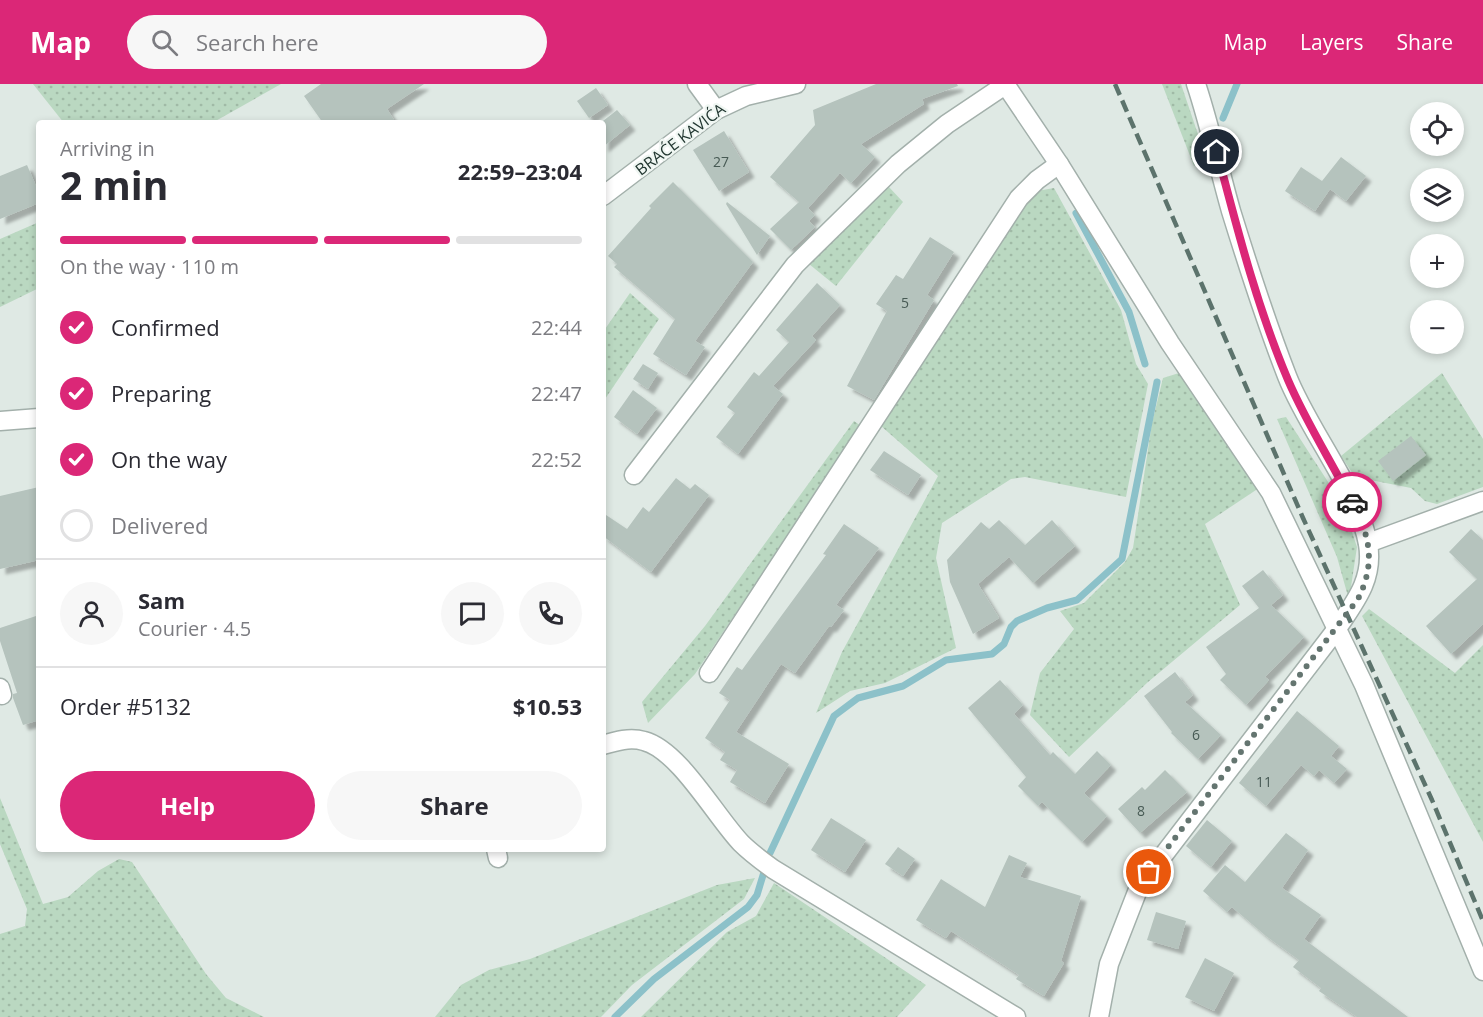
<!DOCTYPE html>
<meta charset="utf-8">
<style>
:root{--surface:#fff;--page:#f7f7f7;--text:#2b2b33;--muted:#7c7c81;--line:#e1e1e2;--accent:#db2777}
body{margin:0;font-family:"Open Sans",sans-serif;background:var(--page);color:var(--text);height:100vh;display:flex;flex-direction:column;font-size:22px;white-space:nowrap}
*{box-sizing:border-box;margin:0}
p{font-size:20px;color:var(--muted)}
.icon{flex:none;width:33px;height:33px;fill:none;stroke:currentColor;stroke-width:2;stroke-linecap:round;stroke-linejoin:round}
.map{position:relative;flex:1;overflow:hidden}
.drawer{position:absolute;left:36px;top:36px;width:570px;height:732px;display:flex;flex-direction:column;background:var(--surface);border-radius:6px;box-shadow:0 3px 9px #0003}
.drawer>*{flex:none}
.controls{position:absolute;left:1410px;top:18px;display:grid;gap:12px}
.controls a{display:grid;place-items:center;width:54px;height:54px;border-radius:50%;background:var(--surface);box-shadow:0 3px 9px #0003;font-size:30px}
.pin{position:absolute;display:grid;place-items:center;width:51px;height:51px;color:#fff;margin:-26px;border:3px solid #fff;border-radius:50%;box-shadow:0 2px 6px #0007}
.courier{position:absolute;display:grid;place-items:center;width:60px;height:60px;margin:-30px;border:4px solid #db2777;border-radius:50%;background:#fff;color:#222;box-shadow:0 2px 8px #0007}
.summary em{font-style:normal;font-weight:700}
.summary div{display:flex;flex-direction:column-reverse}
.summary{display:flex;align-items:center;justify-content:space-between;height:102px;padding:0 24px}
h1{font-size:39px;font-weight:700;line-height:45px}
.bar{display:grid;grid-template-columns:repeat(4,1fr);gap:9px 6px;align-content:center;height:72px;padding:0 24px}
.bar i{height:8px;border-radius:4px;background:var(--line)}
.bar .active{background:var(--accent)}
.bar p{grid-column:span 4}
.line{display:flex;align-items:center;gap:15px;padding:0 24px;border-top:2px solid var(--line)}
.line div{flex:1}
.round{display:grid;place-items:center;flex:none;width:63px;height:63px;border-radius:32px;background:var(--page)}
ol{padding:0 24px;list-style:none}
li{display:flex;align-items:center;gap:18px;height:66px}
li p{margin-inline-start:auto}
li .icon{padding:6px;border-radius:50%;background:var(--accent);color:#fff;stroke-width:4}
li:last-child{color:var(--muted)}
li i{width:33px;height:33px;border:3px solid var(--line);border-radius:50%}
.cta{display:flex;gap:12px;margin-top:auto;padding:12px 24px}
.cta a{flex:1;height:69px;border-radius:36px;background:var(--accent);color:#fff;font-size:24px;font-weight:700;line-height:69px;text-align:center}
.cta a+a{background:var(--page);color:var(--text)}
header{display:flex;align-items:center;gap:36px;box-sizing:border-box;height:84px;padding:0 30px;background:var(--accent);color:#fff}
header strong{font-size:28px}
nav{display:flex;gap:33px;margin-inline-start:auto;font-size:21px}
.search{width:420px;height:54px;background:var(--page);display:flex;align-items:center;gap:15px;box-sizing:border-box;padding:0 21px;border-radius:33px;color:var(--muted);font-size:22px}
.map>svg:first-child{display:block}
.grass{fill:url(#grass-dots)}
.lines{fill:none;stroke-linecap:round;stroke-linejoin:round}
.stream{stroke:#8cc1c9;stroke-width:7}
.building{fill:#b5c3bd;filter:url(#shadow)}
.minor-casing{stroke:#a3b0ab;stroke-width:21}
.tertiary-casing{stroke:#a3b0ab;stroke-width:21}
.minor{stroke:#fff;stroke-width:18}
.tertiary{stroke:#fff;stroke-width:18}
.rail{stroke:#5c736c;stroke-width:4.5;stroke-dasharray:12 6;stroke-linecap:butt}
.done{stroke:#647570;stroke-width:6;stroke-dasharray:0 10.8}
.route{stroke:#db2777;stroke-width:8}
.labels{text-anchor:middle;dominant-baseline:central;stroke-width:4.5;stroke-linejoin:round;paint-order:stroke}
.number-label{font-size:14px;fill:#475a54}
.street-label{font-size:16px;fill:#223731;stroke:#eff6f2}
</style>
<header>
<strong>Map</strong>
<div class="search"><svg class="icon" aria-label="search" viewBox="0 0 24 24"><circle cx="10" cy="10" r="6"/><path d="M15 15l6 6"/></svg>Search here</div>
<nav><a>Map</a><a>Layers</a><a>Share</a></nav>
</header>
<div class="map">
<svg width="1483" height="933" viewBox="0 0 1483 933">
<defs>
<pattern id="grass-dots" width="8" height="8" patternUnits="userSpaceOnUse" patternTransform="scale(1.5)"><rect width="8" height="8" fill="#bad8c1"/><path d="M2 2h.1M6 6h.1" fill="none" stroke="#a0baa6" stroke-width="1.8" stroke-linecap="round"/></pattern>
<filter id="shadow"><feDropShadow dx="5.5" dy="5.5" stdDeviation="1.5" flood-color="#0004"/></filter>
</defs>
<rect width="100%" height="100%" fill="#dfe9e4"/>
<g class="grass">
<polygon points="33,0 281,0 212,39 64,39"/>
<polygon points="1162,0 1181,0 1206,74 1194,82"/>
<polygon points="888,102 903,118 836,202 809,180"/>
<polygon points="1054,104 1121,226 1136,280 1148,300 1126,413 1025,393 1011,395 942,439 936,474 956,564 885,599 850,607 816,629 842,568 938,392 881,342 1029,114 1037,107"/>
<polygon points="39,138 39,204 0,223 0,155"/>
<polygon points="630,209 659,235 603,318 603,248"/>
<polygon points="1179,289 1259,404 1205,440 1240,521 1148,598 1069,673 1030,631 1040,589 1074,545 1060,527 1084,519 1125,478 1133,464 1152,339 1163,294"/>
<polygon points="1442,289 1483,355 1483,403 1437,420 1425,417 1411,404 1355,393 1341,372"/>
<polygon points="1286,333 1343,421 1357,463 1349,516 1337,473 1277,335"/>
<polygon points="854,337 861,342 695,590 648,639 642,618 705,542"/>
<polygon points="1369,525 1455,589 1483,561 1483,758 1362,532"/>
<polygon points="0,714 43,820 68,813 98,787 119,775 132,778 206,890 226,914 264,933 0,933 0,850 25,842 27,825 0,760"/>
<polygon points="755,794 744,815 632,901 601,933 435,933 461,901 489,886 530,875 717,801"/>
<polygon points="774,799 926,901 897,933 641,933 727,848 756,832"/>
</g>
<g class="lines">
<g class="stream">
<polyline points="1223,34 1237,0"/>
<polyline points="1076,129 1129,228 1145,280"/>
<polyline points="770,769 834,632 858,614 903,602 946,576 992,570 1004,560 1011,543 1017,537 1047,524 1077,516 1122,475 1157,298"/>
<polyline points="615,933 654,895 748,823 757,811 764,788"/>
</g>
</g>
<g class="building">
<polygon points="321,0 424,0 387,25 396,39 323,39 304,12"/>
<polygon points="876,0 957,0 958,2 922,15 924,20 861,60 875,73 851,99 840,89 808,124 815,131 809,137 815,143 791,166 770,145 799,118 770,93 815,41 813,26"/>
<polygon points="596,4 608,21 589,34 577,17"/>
<polygon points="617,26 630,41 603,63 603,37"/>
<polygon points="724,47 749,88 719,107 693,66"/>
<polygon points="1341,73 1366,92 1346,117 1330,105 1315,127 1285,107 1301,83 1322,97"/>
<polygon points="27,81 39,109 39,119 0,135 0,92"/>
<polygon points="673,98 753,178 695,257 705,263 686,291 653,270 675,235 614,183 617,180 608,172 651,124 649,122"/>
<polygon points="727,118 770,152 757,171 726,120"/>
<polygon points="930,153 954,168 927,211 934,216 874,316 847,302 887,227 876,220 896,191 903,195"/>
<polygon points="817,199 840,221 812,252 816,256 773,302 783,310 738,370 716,353 735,329 727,323 754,288 759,292 789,258 776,246"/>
<polygon points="643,280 658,289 648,305 633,295"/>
<polygon points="633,306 657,324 637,350 614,333"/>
<polygon points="1411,352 1426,371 1393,397 1378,377"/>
<polygon points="884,367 921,391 908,411 870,386"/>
<polygon points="676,394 690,405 695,400 709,411 651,488 603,452 603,429 627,445 643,423 649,428"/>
<polygon points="39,403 39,476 0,485 0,412"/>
<polygon points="999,436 1025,461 1052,436 1075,462 1033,499 1009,473 978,500 999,534 973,550 950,498 947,476 981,438 989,445"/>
<polygon points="844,440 879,464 836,521 844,526 831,543 829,542 795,589 781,580 736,648 789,680 765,719 730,698 737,686 720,676 725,668 705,654 730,616 719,609 737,583 742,586 779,535 826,471 823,470"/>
<polygon points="1471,445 1483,456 1483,540 1451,570 1426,542 1477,495 1449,468"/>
<polygon points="1263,486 1283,511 1271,521 1304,553 1265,593 1269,596 1246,621 1220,596 1226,590 1206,563 1259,524 1242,502"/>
<polygon points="39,531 39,636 23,641 13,614 13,610 17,609 0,557 0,544"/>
<polygon points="1175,588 1193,611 1185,618 1221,651 1198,675 1171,649 1172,648 1144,612"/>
<polygon points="1000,596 1023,621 1014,630 1050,671 1053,668 1075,690 1097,667 1111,681 1084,709 1107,732 1082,758 1042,718 1038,722 1018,702 1026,693 968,624"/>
<polygon points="1297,627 1339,662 1331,672 1347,685 1334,699 1319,686 1314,692 1301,681 1266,722 1239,699"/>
<polygon points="1165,686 1187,708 1140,749 1118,725 1142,703 1145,706"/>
<polygon points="831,734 866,756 845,788 811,766"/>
<polygon points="1207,736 1232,757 1211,783 1186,762"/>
<polygon points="1286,749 1308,766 1282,804 1321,831 1304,855 1408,933 1357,933 1319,907 1321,904 1293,883 1299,876 1266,852 1232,823 1227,828 1203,807 1225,781 1245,798"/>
<polygon points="898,763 915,775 903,792 885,780"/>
<polygon points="1009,771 1027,779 1020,793 1081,812 1061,877 1064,879 1044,912 1016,895 1019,891 951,847 946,854 916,836 941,795 985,823"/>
<polygon points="1156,828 1186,837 1178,865 1147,856"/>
<polygon points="1205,874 1234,889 1214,927 1185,913"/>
</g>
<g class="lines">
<defs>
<g id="minor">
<polyline points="697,0 716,26"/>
<polyline points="1005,0 1059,80 1170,259 1271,409 1364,601 1483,887"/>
<polyline points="603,112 716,26 746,12 796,0"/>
<polyline points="0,337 39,334"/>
<polyline points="634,391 795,181 898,80 947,40 1005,1"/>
<polyline points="709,589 1019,114 1037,96 1059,80"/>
<polyline points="0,604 2,611"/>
<path d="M603,661C616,657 630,653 644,657C679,666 716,733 741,759C751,769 762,777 773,785L1016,933"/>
<polyline points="496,765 498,774"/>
</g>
<g id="tertiary">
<polyline points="1368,459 1483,417"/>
<path d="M1099,933L1109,880L1139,803L1336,546C1355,518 1374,495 1368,460C1359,408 1307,344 1287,292C1266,238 1248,182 1231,127C1219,85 1210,42 1196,0"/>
</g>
</defs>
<use href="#minor" class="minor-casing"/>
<use href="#tertiary" class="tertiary-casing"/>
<use href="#minor" class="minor"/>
<use href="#tertiary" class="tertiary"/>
<polyline class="rail" points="1115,0 1303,434 1432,716 1483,837"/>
</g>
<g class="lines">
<path class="done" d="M1149,788L1358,515C1376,479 1370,452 1352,418"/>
<path class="route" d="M1217,68C1237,144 1257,223 1288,296C1306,338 1331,377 1352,418"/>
</g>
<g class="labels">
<g class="number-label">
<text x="721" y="77">27</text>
<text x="905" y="218">5</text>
<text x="1196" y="650">6</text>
<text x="1264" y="697">11</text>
<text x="1141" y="726">8</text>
</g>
<g class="street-label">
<text transform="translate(680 55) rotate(-37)">BRAĆE KAVIĆA</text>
</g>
</g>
</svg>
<div class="controls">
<a><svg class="icon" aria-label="locate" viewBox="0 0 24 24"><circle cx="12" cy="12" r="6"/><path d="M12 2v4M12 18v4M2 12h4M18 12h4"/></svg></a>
<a><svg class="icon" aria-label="layers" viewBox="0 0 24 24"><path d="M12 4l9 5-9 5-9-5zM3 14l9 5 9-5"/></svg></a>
<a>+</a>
<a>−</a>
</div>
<div class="pin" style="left:1149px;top:788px;background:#ea580c"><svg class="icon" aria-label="bag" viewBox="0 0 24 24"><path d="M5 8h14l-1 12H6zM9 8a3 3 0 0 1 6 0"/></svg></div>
<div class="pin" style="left:1217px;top:68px;background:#1f2937"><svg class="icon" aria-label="home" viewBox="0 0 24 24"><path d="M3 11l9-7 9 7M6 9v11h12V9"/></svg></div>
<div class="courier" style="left:1352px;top:418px"><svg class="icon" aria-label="car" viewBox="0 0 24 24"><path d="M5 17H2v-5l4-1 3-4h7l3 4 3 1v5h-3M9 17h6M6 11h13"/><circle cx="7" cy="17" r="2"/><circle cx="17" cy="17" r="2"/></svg></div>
<section class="drawer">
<div class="summary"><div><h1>2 min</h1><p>Arriving in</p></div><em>22:59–23:04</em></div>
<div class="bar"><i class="active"></i><i class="active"></i><i class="active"></i><i></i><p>On the way · 110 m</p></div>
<ol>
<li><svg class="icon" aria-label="check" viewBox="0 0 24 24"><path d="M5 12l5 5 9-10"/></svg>Confirmed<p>22:44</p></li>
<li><svg class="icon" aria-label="check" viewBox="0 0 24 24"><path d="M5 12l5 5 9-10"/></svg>Preparing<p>22:47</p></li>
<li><svg class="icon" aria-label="check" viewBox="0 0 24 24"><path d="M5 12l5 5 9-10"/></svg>On the way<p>22:52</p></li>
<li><i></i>Delivered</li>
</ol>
<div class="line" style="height:108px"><a class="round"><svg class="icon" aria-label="person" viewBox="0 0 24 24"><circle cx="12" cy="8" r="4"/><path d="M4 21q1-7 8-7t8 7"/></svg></a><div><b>Sam</b><p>Courier · 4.5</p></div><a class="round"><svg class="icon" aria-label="chat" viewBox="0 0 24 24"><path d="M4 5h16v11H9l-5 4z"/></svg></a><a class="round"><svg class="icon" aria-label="phone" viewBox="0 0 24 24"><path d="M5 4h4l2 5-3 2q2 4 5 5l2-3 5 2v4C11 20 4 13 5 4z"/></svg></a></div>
<div class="line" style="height:78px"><div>Order #5132</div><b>$10.53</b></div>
<div class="cta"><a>Help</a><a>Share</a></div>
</section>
</div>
